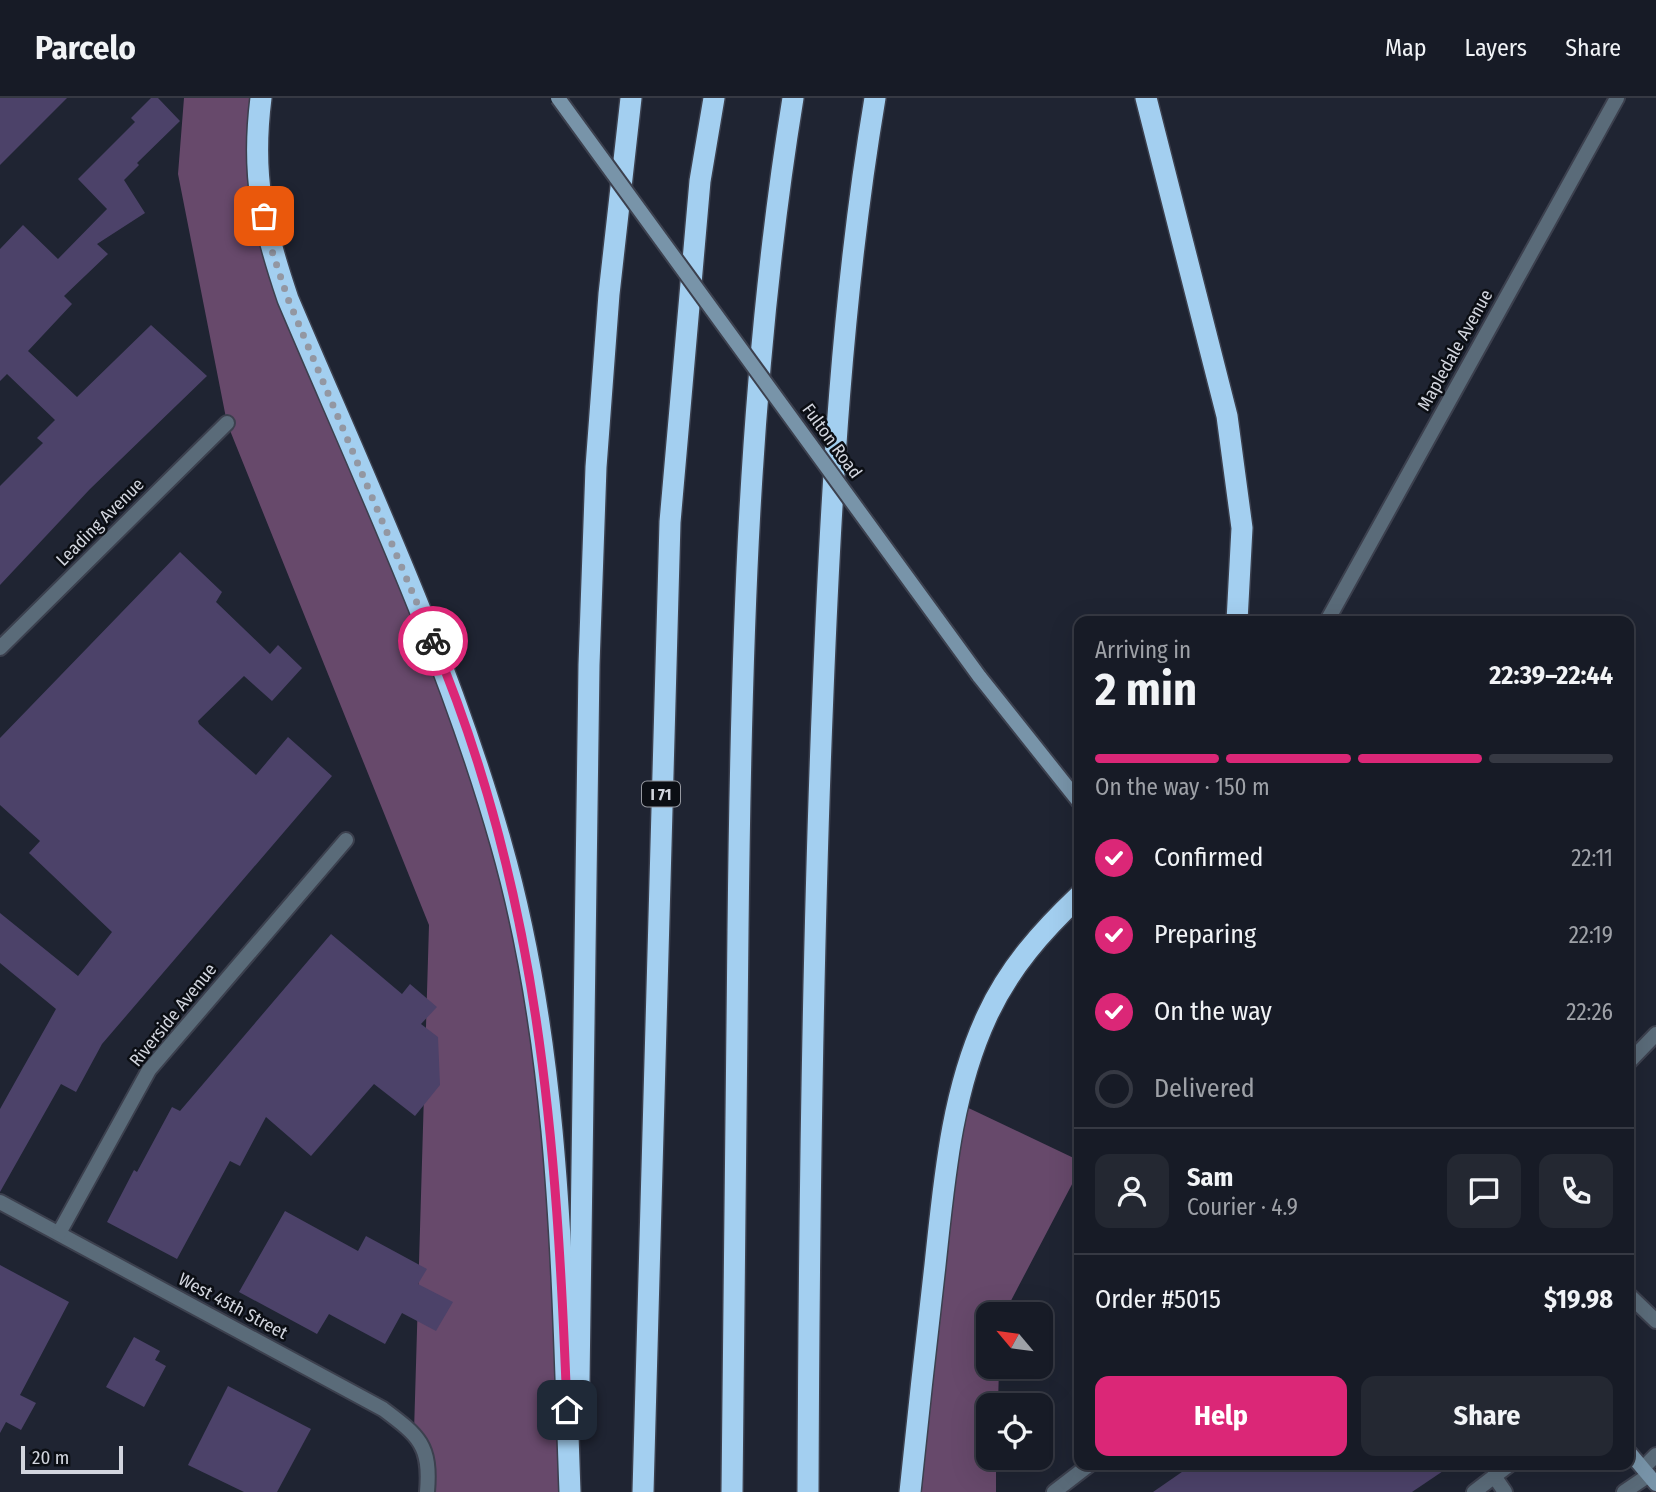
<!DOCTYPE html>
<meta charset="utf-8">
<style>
:root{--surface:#171b26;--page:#242832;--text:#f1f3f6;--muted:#9ea1a7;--line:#363943;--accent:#db2777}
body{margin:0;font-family:"Fira Sans Condensed",sans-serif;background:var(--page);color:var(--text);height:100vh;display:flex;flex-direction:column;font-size:26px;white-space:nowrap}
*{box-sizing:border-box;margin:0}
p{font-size:23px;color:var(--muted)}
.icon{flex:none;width:38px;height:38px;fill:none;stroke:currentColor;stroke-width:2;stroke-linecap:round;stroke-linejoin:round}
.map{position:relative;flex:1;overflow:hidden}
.sheet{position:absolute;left:1074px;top:518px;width:560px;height:854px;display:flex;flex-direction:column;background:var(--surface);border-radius:14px;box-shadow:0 7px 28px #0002,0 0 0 2px var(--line)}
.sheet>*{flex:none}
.needle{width:46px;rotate:299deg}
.tools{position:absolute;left:976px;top:1204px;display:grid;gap:14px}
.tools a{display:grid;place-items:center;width:77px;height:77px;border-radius:14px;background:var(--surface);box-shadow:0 7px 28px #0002,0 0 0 2px var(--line);font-size:35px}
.scale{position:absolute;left:21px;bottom:18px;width:102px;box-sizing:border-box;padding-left:7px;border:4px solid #d2d5de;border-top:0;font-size:19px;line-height:24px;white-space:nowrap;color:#d2d5de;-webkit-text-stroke:5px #0b0e14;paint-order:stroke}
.pin{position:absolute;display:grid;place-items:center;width:60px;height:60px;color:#fff;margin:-30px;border-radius:14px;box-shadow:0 4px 10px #0006}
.courier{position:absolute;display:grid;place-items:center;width:70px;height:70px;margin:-35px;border:5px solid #db2777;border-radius:50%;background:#fff;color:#222;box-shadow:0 2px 9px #0007}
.head em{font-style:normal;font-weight:700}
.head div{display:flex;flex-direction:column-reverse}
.head{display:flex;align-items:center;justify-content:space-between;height:119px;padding:0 21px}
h1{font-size:46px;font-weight:700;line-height:52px}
.bar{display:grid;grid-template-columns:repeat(4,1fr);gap:10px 7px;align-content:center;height:84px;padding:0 21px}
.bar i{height:9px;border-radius:5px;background:var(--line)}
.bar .active{background:var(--accent)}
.bar p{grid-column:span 4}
.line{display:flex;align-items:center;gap:18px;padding:0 21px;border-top:2px solid var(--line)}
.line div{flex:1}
.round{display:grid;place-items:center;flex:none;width:74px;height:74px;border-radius:14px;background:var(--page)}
ol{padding:0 21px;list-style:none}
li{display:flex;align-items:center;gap:21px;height:77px}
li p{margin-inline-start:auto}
li .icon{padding:7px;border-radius:50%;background:var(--accent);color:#fff;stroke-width:4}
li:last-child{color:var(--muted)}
li i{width:38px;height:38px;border:4px solid var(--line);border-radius:50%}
.cta{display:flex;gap:14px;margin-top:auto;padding:14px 21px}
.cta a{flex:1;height:80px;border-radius:14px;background:var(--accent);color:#fff;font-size:28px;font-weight:700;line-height:80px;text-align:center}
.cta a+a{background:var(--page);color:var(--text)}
header{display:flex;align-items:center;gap:42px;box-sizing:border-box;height:98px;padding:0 35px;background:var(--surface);border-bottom:2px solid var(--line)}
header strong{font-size:33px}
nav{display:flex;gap:38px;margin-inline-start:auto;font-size:24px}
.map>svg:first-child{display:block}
.forest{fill:#67496b}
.building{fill:#4c4269}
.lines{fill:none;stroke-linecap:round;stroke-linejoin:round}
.service-casing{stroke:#3c404e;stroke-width:18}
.minor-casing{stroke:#3c404e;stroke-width:18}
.secondary-casing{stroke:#3c404e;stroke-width:18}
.motorway-casing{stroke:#3c404e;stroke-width:24}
.service{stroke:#5a6b79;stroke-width:14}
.minor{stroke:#5a6b79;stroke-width:14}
.secondary{stroke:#7894a9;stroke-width:14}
.motorway{stroke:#a3cff0;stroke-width:21}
.secondary-bridge-casing{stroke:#3c404e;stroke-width:18;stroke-linecap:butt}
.secondary-bridge{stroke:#7894a9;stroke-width:14}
.done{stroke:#9397a2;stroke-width:7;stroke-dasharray:0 12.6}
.route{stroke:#db2777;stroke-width:9}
.labels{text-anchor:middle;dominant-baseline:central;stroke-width:5;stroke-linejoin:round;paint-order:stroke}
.shield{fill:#0b0e14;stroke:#9699a1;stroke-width:2}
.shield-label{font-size:16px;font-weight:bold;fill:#d2d5de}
.street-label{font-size:18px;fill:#d2d5de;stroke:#0b0e14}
</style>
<header>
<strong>Parcelo</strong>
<nav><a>Map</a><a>Layers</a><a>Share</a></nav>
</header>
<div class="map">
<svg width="1656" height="1394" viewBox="0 0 1656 1394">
<rect width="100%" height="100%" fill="#1f2432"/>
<g class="forest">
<polygon points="184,0 261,0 269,144 473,653 544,966 570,1394 427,1394 414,1334 429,827 227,325 178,76"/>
<polygon points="958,1005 1080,1063 1080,1071 1004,1216 989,1216 989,1269 999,1269 998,1307 989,1307 989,1360 996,1360 996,1394 910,1394"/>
</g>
<g class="building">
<polygon points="0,0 67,0 0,67"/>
<polygon points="151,0 158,0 180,23 137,65 139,67 124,82 145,115 97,146 108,156 64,198 72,206 28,253 77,299 151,227 207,278 90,391 0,487 0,388 43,345 37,340 55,322 7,276 0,283 0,151 23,127 58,161 107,111 78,81 135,24 131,20"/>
<polygon points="180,454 222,494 216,504 270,556 278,547 302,570 272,603 244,578 198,623 199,626 256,677 288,639 332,678 102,946 76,994 61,986 0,1094 0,1011 56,911 0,865 0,815 78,878 112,834 29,755 40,743 0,707 0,640"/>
<polygon points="331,836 402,896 410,886 437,909 421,926 438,939 440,987 415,1018 374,986 311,1058 266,1019 240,1068 230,1063 177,1161 107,1124 134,1072 137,1074 172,1009 180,1013"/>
<polygon points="285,1113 358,1153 366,1138 427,1171 418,1186 453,1204 436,1233 402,1215 385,1246 329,1216 317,1236 239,1194"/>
<polygon points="0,1167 69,1204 20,1297 36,1305 21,1332 6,1324 0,1335"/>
<polygon points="134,1239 160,1253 155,1262 166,1268 144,1309 106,1289"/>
<polygon points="228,1288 311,1331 277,1394 244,1394 188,1367"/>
<polygon points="1192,1367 1452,1367 1412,1394 1153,1394"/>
</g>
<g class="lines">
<defs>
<g id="service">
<polyline points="1629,1197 1656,1223"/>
<polyline points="1643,1370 1656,1357"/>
<polyline points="1494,1378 1505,1394"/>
<polyline points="1474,1394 1509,1367"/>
<polyline points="1624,1394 1649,1377"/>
</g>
<g id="minor">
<polyline points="1327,523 1617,0"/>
<polyline points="0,550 227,325"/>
<polyline points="1629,964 1656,936"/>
<path d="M0,1104L383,1311C419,1338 431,1347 427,1394"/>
<polyline points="59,1135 149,972 346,742"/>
<polyline points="1054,1394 1089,1367"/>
</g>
<g id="secondary">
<polyline points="979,578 1080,705"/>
<polyline points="1629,1354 1656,1386"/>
</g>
<g id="motorway">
<path d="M261,0C251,79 263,127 288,201C364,380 448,558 501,745C561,955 562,1178 570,1394"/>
<polyline points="1146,0 1227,318 1242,430 1237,523"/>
<polyline points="579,1284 589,567 596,369 609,196 631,0"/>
<polyline points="643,1394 670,424 700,83 714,0"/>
<path d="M732,1394C734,1207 736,1020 738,833C741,555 748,275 793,0"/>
<path d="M808,1394C809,1127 812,860 823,594C831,396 842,196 875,0"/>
<path d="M910,1394C918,1318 926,1243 935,1167C944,1084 951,995 987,918C1009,870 1042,833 1080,797"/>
</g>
</defs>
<use href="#service" class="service-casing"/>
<use href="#minor" class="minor-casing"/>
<use href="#secondary" class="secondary-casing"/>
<use href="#motorway" class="motorway-casing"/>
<use href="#service" class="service"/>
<use href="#minor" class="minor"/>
<use href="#secondary" class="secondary"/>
<use href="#motorway" class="motorway"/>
<defs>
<polyline id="secondary-bridge" points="558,0 979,578"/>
</defs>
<use href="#secondary-bridge" class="secondary-bridge-casing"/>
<use href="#secondary-bridge" class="secondary-bridge"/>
</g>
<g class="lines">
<polyline class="done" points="264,118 269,144 288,201 433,543"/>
<path class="route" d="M433,543C539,793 557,1044 567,1312"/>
</g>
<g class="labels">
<rect class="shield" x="642" y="683.5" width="38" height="25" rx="5"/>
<g class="shield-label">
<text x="661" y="696">I 71</text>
</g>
<g class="street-label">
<text transform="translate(1455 252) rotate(-61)">Mapledale Avenue</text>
<text transform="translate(832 343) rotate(54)">Fulton Road</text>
<text transform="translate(100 424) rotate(-45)">Leading Avenue</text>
<text transform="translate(173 917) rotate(-51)">Riverside Avenue</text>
<text transform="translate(233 1208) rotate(28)">West 45th Street</text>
</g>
</g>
</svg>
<div class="tools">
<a><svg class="needle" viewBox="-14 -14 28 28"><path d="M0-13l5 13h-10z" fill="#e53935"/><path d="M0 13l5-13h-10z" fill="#9ea1a7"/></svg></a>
<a><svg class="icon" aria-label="locate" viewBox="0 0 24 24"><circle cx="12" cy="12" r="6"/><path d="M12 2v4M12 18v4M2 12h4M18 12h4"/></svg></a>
</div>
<div class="scale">20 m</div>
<div class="pin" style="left:264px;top:118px;background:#ea580c"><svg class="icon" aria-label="bag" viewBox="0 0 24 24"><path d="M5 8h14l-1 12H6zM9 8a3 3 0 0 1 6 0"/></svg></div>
<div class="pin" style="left:567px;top:1312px;background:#1f2937"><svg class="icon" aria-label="home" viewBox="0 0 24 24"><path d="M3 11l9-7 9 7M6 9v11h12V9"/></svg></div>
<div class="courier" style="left:433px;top:543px"><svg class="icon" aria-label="bike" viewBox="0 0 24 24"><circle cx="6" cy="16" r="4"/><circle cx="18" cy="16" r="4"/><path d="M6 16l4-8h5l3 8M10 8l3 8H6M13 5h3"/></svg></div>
<section class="sheet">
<div class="head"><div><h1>2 min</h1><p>Arriving in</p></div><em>22:39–22:44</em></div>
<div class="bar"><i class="active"></i><i class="active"></i><i class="active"></i><i></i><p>On the way · 150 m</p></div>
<ol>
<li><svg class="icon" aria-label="check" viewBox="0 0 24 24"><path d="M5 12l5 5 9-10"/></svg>Confirmed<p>22:11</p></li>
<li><svg class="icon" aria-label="check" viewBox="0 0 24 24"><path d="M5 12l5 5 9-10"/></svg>Preparing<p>22:19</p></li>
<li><svg class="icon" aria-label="check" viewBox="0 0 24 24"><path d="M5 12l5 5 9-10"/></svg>On the way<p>22:26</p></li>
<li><i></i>Delivered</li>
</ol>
<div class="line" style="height:126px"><a class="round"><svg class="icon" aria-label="person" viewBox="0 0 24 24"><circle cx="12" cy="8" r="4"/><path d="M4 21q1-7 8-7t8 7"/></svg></a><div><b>Sam</b><p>Courier · 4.9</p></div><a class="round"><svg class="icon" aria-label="chat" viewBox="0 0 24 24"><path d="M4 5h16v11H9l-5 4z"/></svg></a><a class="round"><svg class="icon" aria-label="phone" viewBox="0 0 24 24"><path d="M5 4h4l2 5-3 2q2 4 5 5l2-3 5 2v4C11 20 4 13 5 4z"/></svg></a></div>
<div class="line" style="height:91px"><div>Order #5015</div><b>$19.98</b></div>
<div class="cta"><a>Help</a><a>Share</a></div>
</section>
</div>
